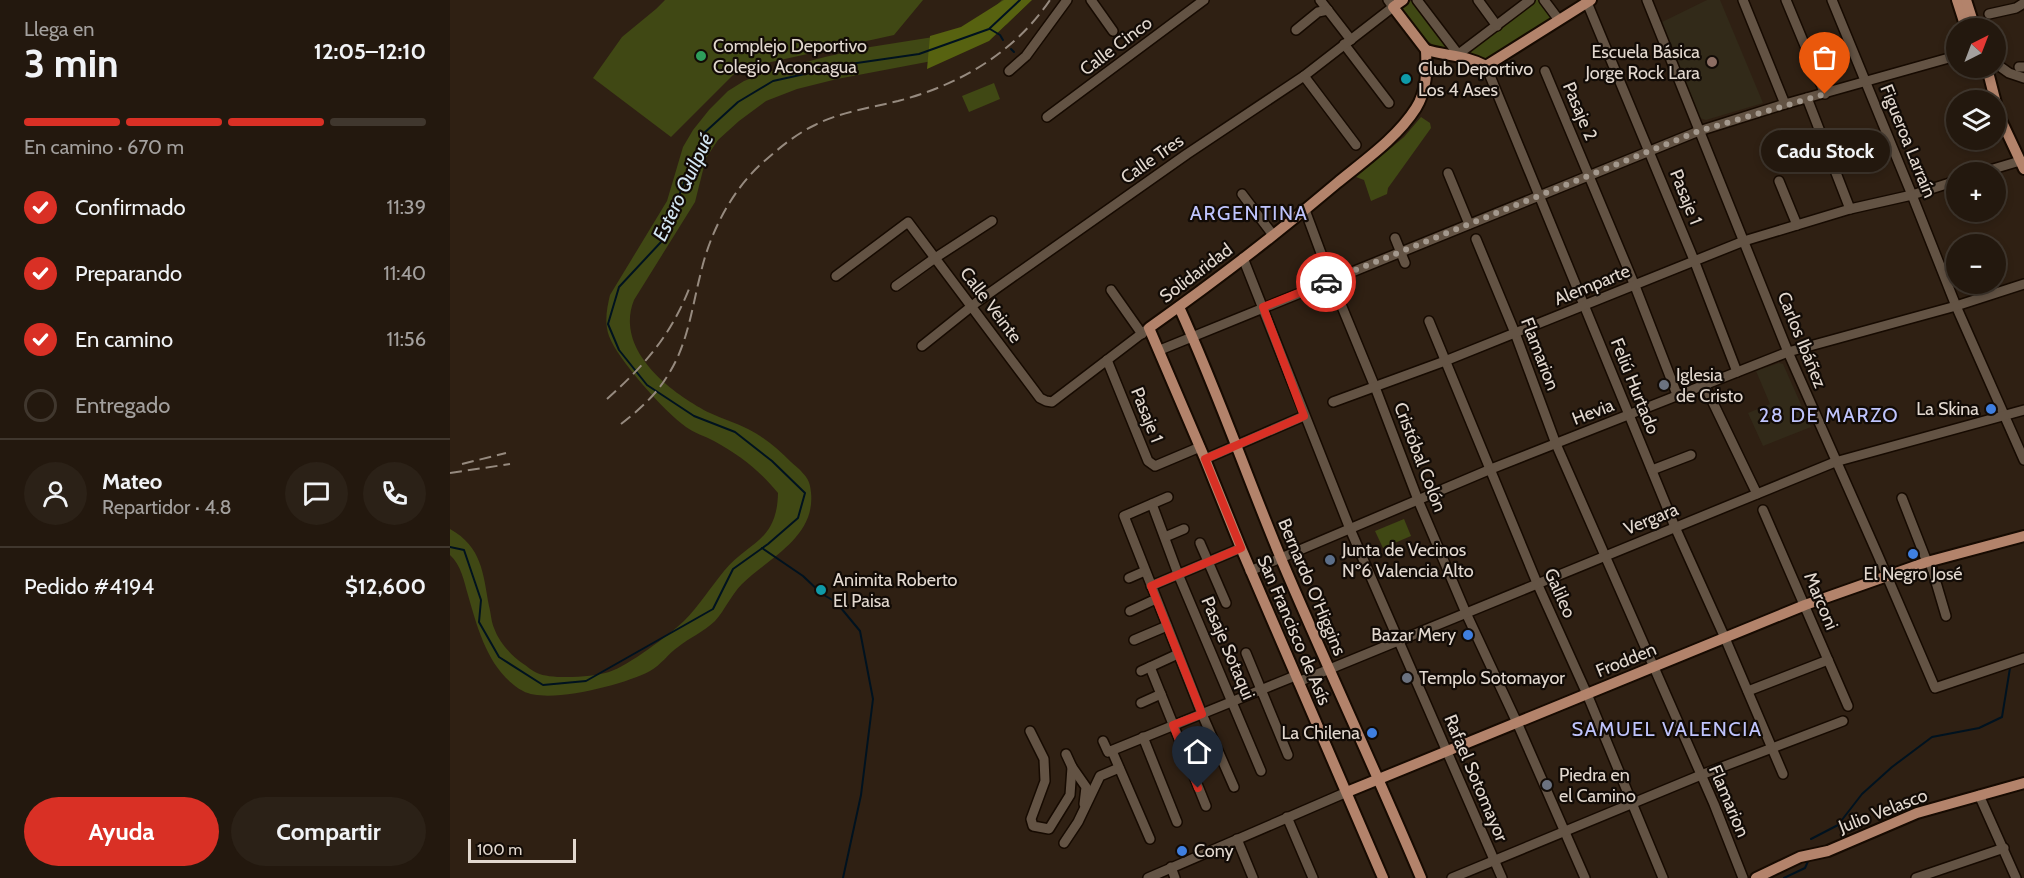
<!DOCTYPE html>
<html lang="es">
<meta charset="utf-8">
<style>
:root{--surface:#23180e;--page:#2b2117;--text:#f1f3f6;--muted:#a3a09e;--line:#40372e;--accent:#d93025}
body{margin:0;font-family:Cabin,sans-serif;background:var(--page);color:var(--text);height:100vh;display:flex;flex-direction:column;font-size:22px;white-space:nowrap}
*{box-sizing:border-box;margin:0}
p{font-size:20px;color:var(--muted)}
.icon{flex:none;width:33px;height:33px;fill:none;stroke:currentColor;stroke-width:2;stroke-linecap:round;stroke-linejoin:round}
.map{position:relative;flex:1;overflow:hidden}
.drawer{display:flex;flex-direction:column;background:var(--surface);width:450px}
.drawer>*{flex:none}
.needle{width:39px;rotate:42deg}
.tools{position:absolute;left:1496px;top:18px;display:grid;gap:12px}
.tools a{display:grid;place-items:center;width:60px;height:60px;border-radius:50%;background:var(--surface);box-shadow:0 3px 9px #0003,0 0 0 2px var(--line);font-size:30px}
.scale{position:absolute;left:18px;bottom:15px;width:108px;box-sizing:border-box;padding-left:6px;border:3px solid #e2d8cf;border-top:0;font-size:16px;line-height:21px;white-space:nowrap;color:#e2d8cf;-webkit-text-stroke:4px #120b06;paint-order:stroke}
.pin{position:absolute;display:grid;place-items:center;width:51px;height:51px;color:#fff;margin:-62px -26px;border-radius:50% 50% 50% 0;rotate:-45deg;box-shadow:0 0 6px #0007}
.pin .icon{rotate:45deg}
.courier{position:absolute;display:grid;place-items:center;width:60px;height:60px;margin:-30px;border:4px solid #d93025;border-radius:50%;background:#fff;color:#222;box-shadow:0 2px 8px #0007}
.bubble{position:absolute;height:42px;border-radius:21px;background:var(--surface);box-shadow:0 3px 9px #0003,0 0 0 2px var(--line);font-size:20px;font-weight:700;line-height:42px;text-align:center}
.summary em{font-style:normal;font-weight:700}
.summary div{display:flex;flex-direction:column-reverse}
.summary{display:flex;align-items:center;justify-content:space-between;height:102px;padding:0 24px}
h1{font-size:39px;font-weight:700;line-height:45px}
.bar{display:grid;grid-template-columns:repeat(4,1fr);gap:9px 6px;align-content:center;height:72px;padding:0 24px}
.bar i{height:8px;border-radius:4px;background:var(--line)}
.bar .current{background:var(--accent)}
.bar p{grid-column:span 4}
.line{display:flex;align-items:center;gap:15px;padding:0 24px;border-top:2px solid var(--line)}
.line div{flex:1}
.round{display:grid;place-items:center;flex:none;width:63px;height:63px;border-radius:32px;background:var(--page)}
ol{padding:0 24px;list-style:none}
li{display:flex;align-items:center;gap:18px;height:66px}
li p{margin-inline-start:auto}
li .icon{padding:6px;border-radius:50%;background:var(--accent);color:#fff;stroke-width:4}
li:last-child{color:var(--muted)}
li i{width:33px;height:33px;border:3px solid var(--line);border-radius:50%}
.cta{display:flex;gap:12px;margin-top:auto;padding:12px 24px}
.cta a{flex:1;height:69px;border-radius:36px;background:var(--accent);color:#fff;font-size:24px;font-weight:700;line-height:69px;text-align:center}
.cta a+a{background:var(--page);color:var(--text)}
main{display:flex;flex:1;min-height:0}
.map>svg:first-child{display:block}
.education{fill:#322a19}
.green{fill:#404814}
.forest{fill:#576210}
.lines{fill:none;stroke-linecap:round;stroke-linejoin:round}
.stream{stroke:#00121f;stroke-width:2}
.minor-casing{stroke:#160a01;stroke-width:12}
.major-casing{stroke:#160a01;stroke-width:14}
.minor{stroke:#635344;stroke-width:9}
.major{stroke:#b3836b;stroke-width:10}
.rail{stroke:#968a7f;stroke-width:2;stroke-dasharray:12 6;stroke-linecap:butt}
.done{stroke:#a3988d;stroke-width:6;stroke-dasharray:0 10.8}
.route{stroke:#d93025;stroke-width:8}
.leisure-dot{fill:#2e9e5b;stroke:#120b06;stroke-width:2}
.education-dot{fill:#8d6e63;stroke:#120b06;stroke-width:2}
.culture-dot{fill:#0f9aa8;stroke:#120b06;stroke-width:2}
.worship-dot{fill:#6b7280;stroke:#120b06;stroke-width:2}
.shop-dot{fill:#3f7fe0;stroke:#120b06;stroke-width:2}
.service-dot{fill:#5c6f8a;stroke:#120b06;stroke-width:2}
.labels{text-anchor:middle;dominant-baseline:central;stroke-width:4.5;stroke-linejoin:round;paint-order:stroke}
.poi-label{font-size:18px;fill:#e2d8cf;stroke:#120b06;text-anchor:start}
.street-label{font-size:18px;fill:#e2d8cf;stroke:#120b06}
.water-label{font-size:20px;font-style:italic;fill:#d3e6f3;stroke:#120b06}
.neighbourhood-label{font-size:20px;letter-spacing:1.5px;fill:#bfc4fd;stroke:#120b06}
</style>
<main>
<section class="drawer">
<div class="summary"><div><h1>3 min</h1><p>Llega en</p></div><em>12:05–12:10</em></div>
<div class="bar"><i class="current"></i><i class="current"></i><i class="current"></i><i></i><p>En camino · 670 m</p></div>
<ol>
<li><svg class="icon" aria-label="check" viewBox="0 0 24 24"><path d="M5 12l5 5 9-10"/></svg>Confirmado<p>11:39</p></li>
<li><svg class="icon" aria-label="check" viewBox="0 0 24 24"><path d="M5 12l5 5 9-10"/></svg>Preparando<p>11:40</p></li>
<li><svg class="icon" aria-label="check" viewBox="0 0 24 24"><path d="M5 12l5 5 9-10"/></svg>En camino<p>11:56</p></li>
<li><i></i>Entregado</li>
</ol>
<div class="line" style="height:108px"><a class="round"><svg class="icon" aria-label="person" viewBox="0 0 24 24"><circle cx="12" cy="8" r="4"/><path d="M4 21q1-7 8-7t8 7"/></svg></a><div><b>Mateo</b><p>Repartidor · 4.8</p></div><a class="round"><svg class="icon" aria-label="chat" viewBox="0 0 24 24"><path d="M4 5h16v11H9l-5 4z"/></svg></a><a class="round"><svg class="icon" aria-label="phone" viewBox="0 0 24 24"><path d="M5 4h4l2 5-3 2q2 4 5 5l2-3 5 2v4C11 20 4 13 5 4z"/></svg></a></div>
<div class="line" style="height:78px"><div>Pedido #4194</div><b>$12,600</b></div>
<div class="cta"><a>Ayuda</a><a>Compartir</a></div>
</section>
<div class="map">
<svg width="1574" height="878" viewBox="0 0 1574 878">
<rect width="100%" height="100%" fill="#2f2013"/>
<g class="education">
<polygon points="1257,0 1270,0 1313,103 1256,120 1250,118 1212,22"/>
<polygon points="1329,363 1333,364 1361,427 1313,446 1298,413 1320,404 1306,371"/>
</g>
<g class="green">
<polygon points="215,0 473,0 444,35 289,69 221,137 143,78 172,37 206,9"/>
<path d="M552,0H581L557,24L531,40L482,61L387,79L347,89L316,101L289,121L268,140L256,158L245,202L184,300C164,350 221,393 260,413C273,419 286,423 298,429C314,437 328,449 341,462C348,468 359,477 360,486C370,535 321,556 292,584C281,595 275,610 265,621C255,631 239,638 228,647C218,654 211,665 200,671C176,684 98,705 73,691C39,672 28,630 18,595C14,581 11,565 0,555V529C32,547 33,573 39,606C41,613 41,621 44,628C49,642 60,654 72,663C77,666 82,671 87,673C102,680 143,677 159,672C178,666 219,635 234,621C249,606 260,588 274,571C299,541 327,542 328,493C308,469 291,456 264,441C255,436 244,433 236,427C214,411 168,360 159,336C154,322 157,308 160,295L217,201L233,147L243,130L259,110L278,91L294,81L314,73L375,57L414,48L496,35L536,15Z"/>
<path d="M962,0H964L1003,52C974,45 970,34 952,12V8Z"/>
<polygon points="1084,0 1089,0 1101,18 1039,59 1026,56 1019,51"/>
<polygon points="544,83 550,99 519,112 512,96"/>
<polygon points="971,117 980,123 981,128 938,188 937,194 921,201 914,180 906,177 954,137"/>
<polygon points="954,519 961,536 933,548 925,531"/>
</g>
<polygon class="forest" points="554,0 582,0 539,41 477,69 480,36 511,27"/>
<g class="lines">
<g class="stream">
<polyline points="540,29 550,35 553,40"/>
<polyline points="561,49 564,52"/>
<polyline points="0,547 14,550 31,600 29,622 49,657 93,685 136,681 263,609 283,569 318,544 348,518 355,493 322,461 285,432 244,416 197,385 169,350 158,324 169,287 211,242 253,134 288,102 323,81 400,64 469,54 539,29 570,0"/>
<polyline points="312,548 353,576 372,594 386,602 410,631 423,699 411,795 393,878"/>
<polyline points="1361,839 1388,825 1412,794 1442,767 1482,737 1529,728 1552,717 1560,668"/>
<polyline points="1334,878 1355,868 1359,859"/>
</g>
<defs>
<g id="minor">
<polyline points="641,0 663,31"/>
<polyline points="870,0 901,40"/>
<polyline points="967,0 1005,50 1006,56 1080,0"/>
<polyline points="1028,0 1047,26"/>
<polyline points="1094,0 1109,20"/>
<polyline points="1136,0 1244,260 1287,372"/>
<polyline points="1197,0 1338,352 1427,553 1485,688 1574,658"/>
<polyline points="1293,0 1335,104"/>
<polyline points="1336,0 1375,94"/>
<polyline points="1382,0 1462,195 1506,306 1574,460"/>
<polyline points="1539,14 1566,8 1574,3"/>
<polyline points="846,30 868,12 878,10"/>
<polyline points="894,44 939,103"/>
<polyline points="1545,63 1559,73 1574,78"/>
<polyline points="1036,66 1225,527 1275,638 1333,774"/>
<polyline points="1569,67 1574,67"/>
<polyline points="559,71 576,56 617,0"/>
<polyline points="1095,71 1185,286 1228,397"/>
<polyline points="854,76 906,145"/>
<polyline points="1357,98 1400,209"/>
<polyline points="597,117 754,0"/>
<polyline points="1533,172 1570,161"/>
<polyline points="998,173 1019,224"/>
<polyline points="1329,181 1347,225"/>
<polyline points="792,194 823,235"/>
<polyline points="855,210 881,280 925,387 968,500 1016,613 1069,727 1135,878"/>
<polyline points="945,238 955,263"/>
<polyline points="1026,239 1065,333 1106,444 1264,804 1293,878"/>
<polyline points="793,258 900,529 1052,878"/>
<polyline points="386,276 458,222 590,398 596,401 602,402 699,328"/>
<polyline points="446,286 485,258 542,221"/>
<polyline points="661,290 692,334"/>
<polyline points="979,321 1087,583 1137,694 1213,878"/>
<polyline points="472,346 527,302 737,154 854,76 943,7 938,0"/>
<polyline points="710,350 1249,131 1335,104 1506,56"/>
<polyline points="657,360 698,461 705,466 750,447"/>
<polyline points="1255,386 1307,494"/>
<polyline points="883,402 995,361 1294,241 1400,209 1462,195 1506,181"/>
<polyline points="755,459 854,416"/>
<polyline points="1202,470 1241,455"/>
<polyline points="718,497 674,516 752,714 784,787"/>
<polyline points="1452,498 1477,562"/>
<polyline points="702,504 728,574 811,771"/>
<polyline points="1313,510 1398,706"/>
<polyline points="715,537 734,529"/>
<polyline points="750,543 776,603"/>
<polyline points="1480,562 1496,616"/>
<polyline points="800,571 1041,469 1338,352 1506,306 1574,284"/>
<polyline points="679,578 695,571"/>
<polyline points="701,586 791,548"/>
<polyline points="680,611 706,599"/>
<polyline points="684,640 717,626"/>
<polyline points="796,653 838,755"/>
<polyline points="700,667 756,806"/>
<polyline points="691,671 728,654"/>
<polyline points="848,682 1385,462 1574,410"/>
<polyline points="1298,691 1378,660"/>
<polyline points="691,703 711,694"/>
<polyline points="580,731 594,759 595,781 581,819 583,826 599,829 620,795 622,767"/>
<polyline points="693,737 727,822"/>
<polyline points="653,741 658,752 845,676"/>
<polyline points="662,751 700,839"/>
<polyline points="616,754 622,767 636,787 634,804"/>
<polyline points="1529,795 1566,878"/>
<polyline points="837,817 863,878"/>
<polyline points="787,839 803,878"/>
<polyline points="614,843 628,822 650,776 669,768"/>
<polyline points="721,867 725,878"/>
<polyline points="698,878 897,792"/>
<polyline points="1002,878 1251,775 1393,721"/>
<polyline points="1466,878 1554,848"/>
</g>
<g id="major">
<polyline points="953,0 943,7 976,50"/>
<polyline points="1507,0 1516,28"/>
<polyline points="1516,0 1525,28"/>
<path d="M976,50C998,56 1015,55 1036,66L1141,0"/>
<polyline points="1537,68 1548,111"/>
<polyline points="1545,107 1574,169"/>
<path d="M729,307C767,390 797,477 832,561C877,667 926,771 971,878"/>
<polyline points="897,792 1355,605 1477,562 1574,536"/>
<path d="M933,878L791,548L755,459L699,328C764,282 827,234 887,183C915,160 947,138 966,108C977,90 977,71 976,50"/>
<polyline points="1306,878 1350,857 1378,851 1467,813 1574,783"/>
</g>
</defs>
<use href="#minor" class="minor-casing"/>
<use href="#major" class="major-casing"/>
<use href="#minor" class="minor"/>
<use href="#major" class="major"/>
<g class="rail">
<path d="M157,399C196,364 222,334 241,284"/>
<path d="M171,424C189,410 206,395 218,375C238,344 242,307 251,272C260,233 281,192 310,165C327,150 344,135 365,125C390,112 420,108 448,101C509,85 564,53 600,0"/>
<polyline points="12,464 56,453"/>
<polyline points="0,473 60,464"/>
</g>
</g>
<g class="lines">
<polyline class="done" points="876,282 1249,131 1375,94"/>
<polyline class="route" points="748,788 723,725 752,714 701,586 791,548 755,459 854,416 813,307 876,282"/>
</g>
<circle class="leisure-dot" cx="251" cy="56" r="6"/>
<circle class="education-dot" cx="1262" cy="62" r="6"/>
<g class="culture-dot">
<circle cx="956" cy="79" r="6"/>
<circle cx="371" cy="590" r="6"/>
</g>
<g class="worship-dot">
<circle cx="1214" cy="385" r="6"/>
<circle cx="957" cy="678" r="6"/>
<circle cx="1097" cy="785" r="6"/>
</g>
<g class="shop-dot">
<circle cx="1541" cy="409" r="6"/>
<circle cx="1463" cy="554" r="6"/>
<circle cx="1018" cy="635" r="6"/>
<circle cx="922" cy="733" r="6"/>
<circle cx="732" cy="851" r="6"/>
</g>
<circle class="service-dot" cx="880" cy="560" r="6"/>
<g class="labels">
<g class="poi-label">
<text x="263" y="46">Complejo Deportivo<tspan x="263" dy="21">Colegio Aconcagua</tspan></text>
<text x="1250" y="52" text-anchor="end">Escuela Básica<tspan x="1250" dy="21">Jorge Rock Lara</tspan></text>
<text x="968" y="69">Club Deportivo<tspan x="968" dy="21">Los 4 Ases</tspan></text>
<text x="1226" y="375">Iglesia<tspan x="1226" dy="21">de Cristo</tspan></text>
<text x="1529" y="409" text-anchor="end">La Skina</text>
<text x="892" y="550">Junta de Vecinos<tspan x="892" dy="21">Nº6 Valencia Alto</tspan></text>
<text x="1463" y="574" text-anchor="middle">El Negro José</text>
<text x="383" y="580">Animita Roberto<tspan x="383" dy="21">El Paisa</tspan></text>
<text x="1006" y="635" text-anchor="end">Bazar Mery</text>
<text x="969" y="678">Templo Sotomayor</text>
<text x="910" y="733" text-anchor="end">La Chilena</text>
<text x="1109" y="775">Piedra en<tspan x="1109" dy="21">el Camino</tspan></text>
<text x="744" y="851">Cony</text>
</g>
<g class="street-label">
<text transform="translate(666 46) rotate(-37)">Calle Cinco</text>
<text transform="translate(1130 111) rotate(67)">Pasaje 2</text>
<text transform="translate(1458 141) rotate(68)">Figueroa Larraín</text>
<text transform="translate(702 159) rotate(-35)">Calle Tres</text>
<text transform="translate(1236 197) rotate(68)">Pasaje 1</text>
<text transform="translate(746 273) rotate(-37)">Solidaridad</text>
<text transform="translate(1142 285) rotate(-22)">Alemparte</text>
<text transform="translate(541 305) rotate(53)">Calle Veinte</text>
<text transform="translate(1352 340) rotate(68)">Carlos Ibáñez</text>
<text transform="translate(1090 354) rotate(69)">Flamarion</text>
<text transform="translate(1185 386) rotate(68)">Feliú Hurtado</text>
<text transform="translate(1143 412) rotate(-21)">Hevia</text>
<text transform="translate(697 415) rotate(68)">Pasaje 1</text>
<text transform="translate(970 457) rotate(69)">Cristóbal Colón</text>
<text transform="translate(1201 519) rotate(-22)">Vergara</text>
<text transform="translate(862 587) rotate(67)">Bernardo O'Higgins</text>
<text transform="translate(1110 593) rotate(66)">Galileo</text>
<text transform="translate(1371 601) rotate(67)">Marconi</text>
<text transform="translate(844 630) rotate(67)">San Francisco de Asís</text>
<text transform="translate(778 648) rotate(67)">Pasaje Sotaqui</text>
<text transform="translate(1176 660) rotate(-22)">Frodden</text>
<text transform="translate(1026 778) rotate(67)">Rafael Sotomayor</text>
<text transform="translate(1279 801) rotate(67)">Flamarion</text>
<text transform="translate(1433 811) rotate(-21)">Julio Velasco</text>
</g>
<g class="water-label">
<text transform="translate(233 187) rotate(-65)">Estero Quilpué</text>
</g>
<g class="neighbourhood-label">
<text x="799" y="213">ARGENTINA</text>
<text x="1379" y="415">28 DE MARZO</text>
<text x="1217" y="729">SAMUEL VALENCIA</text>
</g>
</g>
</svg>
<div class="tools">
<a><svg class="needle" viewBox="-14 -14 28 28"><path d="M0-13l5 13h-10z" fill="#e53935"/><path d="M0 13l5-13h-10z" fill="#a3a09e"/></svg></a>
<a><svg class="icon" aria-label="layers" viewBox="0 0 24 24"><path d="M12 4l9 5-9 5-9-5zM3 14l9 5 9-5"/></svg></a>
<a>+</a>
<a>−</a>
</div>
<div class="scale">100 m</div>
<div class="pin" style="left:1375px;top:94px;background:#ea580c"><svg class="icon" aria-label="bag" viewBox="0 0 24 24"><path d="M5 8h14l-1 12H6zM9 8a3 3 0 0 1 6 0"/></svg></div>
<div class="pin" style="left:748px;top:788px;background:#1f2937"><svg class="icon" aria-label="home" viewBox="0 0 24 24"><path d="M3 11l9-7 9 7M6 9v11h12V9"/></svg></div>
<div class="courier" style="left:876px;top:282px"><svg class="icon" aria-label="car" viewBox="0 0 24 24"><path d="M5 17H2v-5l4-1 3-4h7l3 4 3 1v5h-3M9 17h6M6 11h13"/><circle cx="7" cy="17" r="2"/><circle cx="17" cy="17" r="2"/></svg></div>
<div class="bubble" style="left:1311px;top:130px;width:129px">Cadu Stock</div>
</div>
</main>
